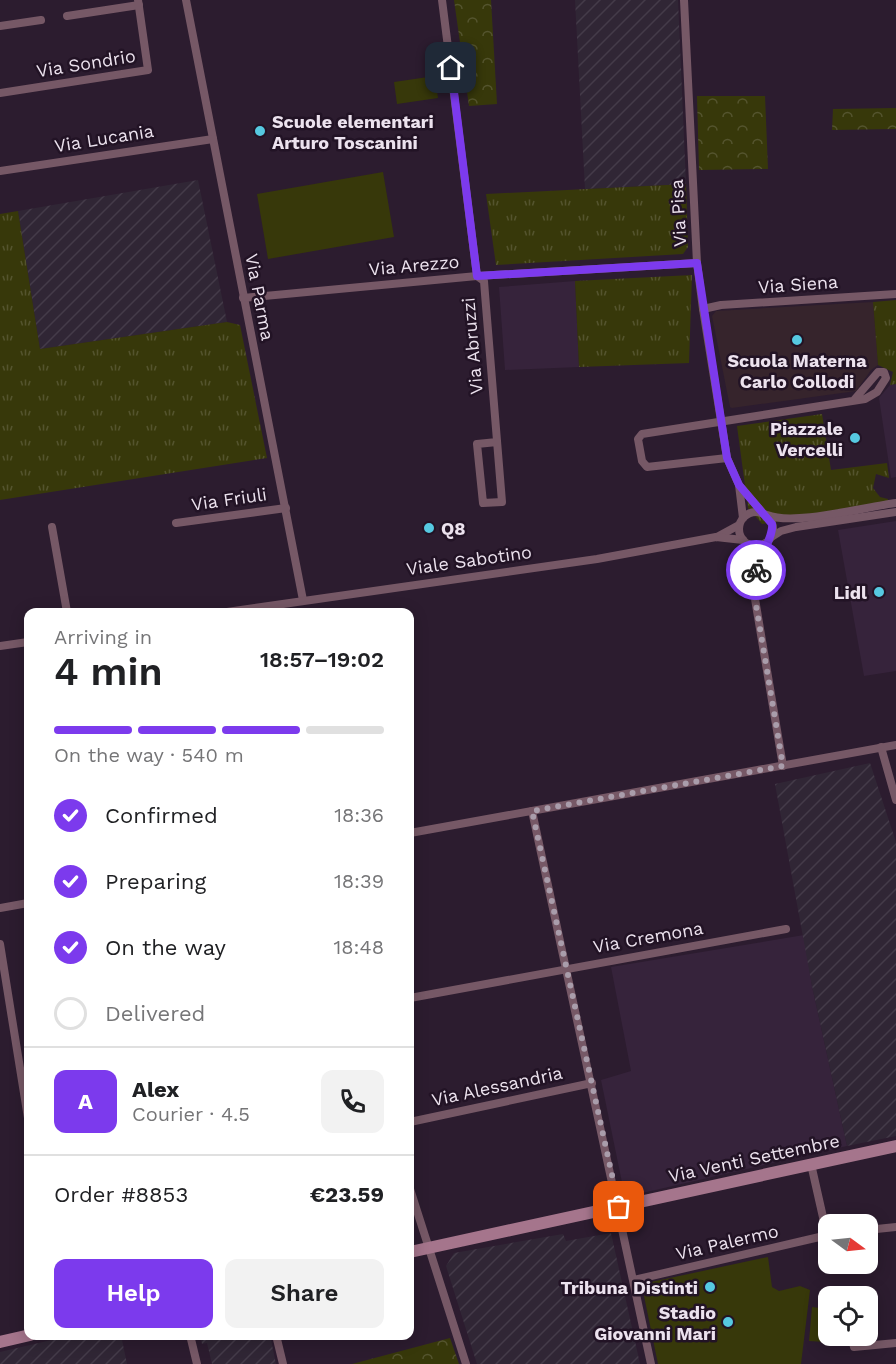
<!DOCTYPE html>
<meta charset="utf-8">
<style>
:root{--surface:#fff;--page:#f2f2f2;--text:#202124;--muted:#757577;--line:#e0e0e0;--accent:#7c3aed}
body{margin:0;font-family:"Work Sans",sans-serif;background:var(--page);color:var(--text);height:100vh;display:flex;flex-direction:column;font-size:22px;white-space:nowrap}
*{box-sizing:border-box;margin:0}
p{font-size:20px;color:var(--muted)}
.icon{flex:none;width:33px;height:33px;fill:none;stroke:currentColor;stroke-width:2;stroke-linecap:round;stroke-linejoin:round}
.map{position:relative;flex:1;overflow:hidden}
.drawer{position:absolute;left:24px;top:608px;width:390px;height:732px;display:flex;flex-direction:column;background:var(--surface);border-radius:12px;box-shadow:0 3px 15px #0003}
.drawer>*{flex:none}
.needle{width:39px;rotate:105deg}
.tools{position:absolute;left:818px;top:1214px;display:grid;gap:12px}
.tools a{display:grid;place-items:center;width:60px;height:60px;border-radius:12px;background:var(--surface);box-shadow:0 3px 15px #0003;font-size:30px}
.pin{position:absolute;display:grid;place-items:center;width:51px;height:51px;color:#fff;margin:-26px;border-radius:12px;box-shadow:0 3px 9px #0006}
.courier{position:absolute;display:grid;place-items:center;width:60px;height:60px;margin:-30px;border:4px solid #7c3aed;border-radius:50%;background:#fff;color:#222;box-shadow:0 2px 8px #0007}
.summary em{font-style:normal;font-weight:600}
.summary div{display:flex;flex-direction:column-reverse}
.summary{display:flex;align-items:center;justify-content:space-between;height:102px;padding:0 30px}
h1{font-size:39px;font-weight:600;line-height:45px}
.bar{display:grid;grid-template-columns:repeat(4,1fr);gap:9px 6px;align-content:center;height:72px;padding:0 30px}
.bar i{height:8px;border-radius:4px;background:var(--line)}
.bar .on{background:var(--accent)}
.bar p{grid-column:span 4}
.line{display:flex;align-items:center;gap:15px;padding:0 30px;border-top:2px solid var(--line)}
.line div{flex:1}
.round{display:grid;place-items:center;flex:none;width:63px;height:63px;border-radius:12px;background:var(--page)}
ol{padding:0 30px;list-style:none}
li{display:flex;align-items:center;gap:18px;height:66px}
li p{margin-inline-start:auto}
li .icon{padding:6px;border-radius:50%;background:var(--accent);color:#fff;stroke-width:4}
li:last-child{color:var(--muted)}
li i{width:33px;height:33px;border:3px solid var(--line);border-radius:50%}
.action{display:flex;gap:12px;margin-top:auto;padding:12px 30px}
.action a{flex:1;height:69px;border-radius:12px;background:var(--accent);color:#fff;font-size:24px;font-weight:600;line-height:69px;text-align:center}
.action a+a{background:var(--page);color:var(--text)}
.map>svg:first-child{display:block}
.built{fill:#36233b}
.industrial{fill:url(#industrial-furrows)}
.education{fill:#36242c}
.grass{fill:url(#grass-tufts)}
.park{fill:url(#park-crowns)}
.pitch{fill:#37380a}
.lines{fill:none;stroke-linecap:round;stroke-linejoin:round}
.street{stroke:#765866;stroke-width:8}
.secondary{stroke:#a5758c;stroke-width:12}
.done{stroke:#a99dab;stroke-width:6;stroke-dasharray:0 10.8}
.route{stroke:#7c3aed;stroke-width:8}
.poi-dot{fill:#56c9e1;stroke:#221325;stroke-width:2}
.labels{text-anchor:middle;dominant-baseline:central;stroke-width:5;stroke-linejoin:round;paint-order:stroke}
.street-label{font-size:18px;fill:#ece2ee;stroke:#221325}
.poi-label{font-size:18px;font-weight:bold;fill:#ece2ee;stroke:#221325;text-anchor:end}
</style>
<div class="map">
<svg width="896" height="1364" viewBox="0 0 896 1364">
<defs>
<pattern id="industrial-furrows" width="10" height="10" patternUnits="userSpaceOnUse" patternTransform="scale(1.5)"><rect width="10" height="10" fill="#302635"/><path d="M-1 1l2-2M0 10L10 0M9 11l2-2" fill="none" stroke="#443b49"/></pattern>
<pattern id="grass-tufts" width="24" height="20" patternUnits="userSpaceOnUse" patternTransform="scale(1.5)"><rect width="24" height="20" fill="#37380a"/><path d="M3 7l-1-3M5 7V3M7 7l1-3M15 17l-1-3M17 17v-4M19 17l1-3" fill="none" stroke="#54542e"/></pattern>
<pattern id="park-crowns" width="20" height="18" patternUnits="userSpaceOnUse" patternTransform="scale(1.5)"><rect width="20" height="18" fill="#37380a"/><path d="M2 6a3 3 0 1 1 6 0M12 15a3 3 0 1 1 6 0" fill="none" stroke="#54542e"/></pattern>
</defs>
<rect width="100%" height="100%" fill="#2c1c2f"/>
<g class="built">
<polygon points="575,281 579,367 505,370 499,287"/>
<polygon points="896,384 896,477 891,478 879,398 890,385"/>
<polygon points="896,521 896,671 864,676 838,530"/>
<polygon points="804,935 812,986 847,1146 625,1197 601,1080 631,1071 611,967"/>
</g>
<g class="industrial">
<polygon points="575,0 678,0 686,184 585,189"/>
<polygon points="198,180 227,322 40,349 18,211"/>
<polygon points="870,763 896,842 896,1136 847,1146 812,986 775,784"/>
<polygon points="611,1233 640,1364 477,1364 446,1266 454,1253 563,1234 566,1241"/>
<polygon points="73,1335 121,1335 127,1364 0,1364 0,1352"/>
<polygon points="200,1335 270,1335 276,1364 212,1364 207,1343 202,1344"/>
</g>
<polygon class="education" points="873,302 878,365 871,370 856,391 732,408 730,407 712,316 716,311"/>
<g class="grass">
<polygon points="686,184 688,247 683,254 496,265 486,194"/>
<polygon points="18,211 40,349 227,322 240,325 267,458 0,500 0,214"/>
<polygon points="692,275 689,363 579,367 575,281"/>
<polygon points="896,300 896,384 890,385 893,372 878,365 873,302"/>
<polygon points="822,414 831,470 887,463 889,478 876,474 873,488 880,497 888,499 888,506 762,524 748,508 737,426"/>
</g>
<g class="park">
<polygon points="454,0 491,0 497,104 469,106"/>
<polygon points="697,96 765,96 768,169 699,170"/>
<polygon points="896,108 896,129 832,130 833,109"/>
<polygon points="450,1338 459,1364 352,1364"/>
</g>
<g class="pitch">
<polygon points="435,76 438,98 397,104 394,82"/>
<polygon points="383,172 394,237 268,259 257,194"/>
<polygon points="768,1257 772,1287 779,1291 800,1286 810,1290 801,1364 658,1364 644,1296 651,1287 651,1282"/>
<polygon points="812,1307 828,1309 825,1342 809,1341"/>
</g>
<g class="lines">
<g class="street">
<polyline points="186,0 303,600"/>
<path d="M442,0L477,276L484,281L485,294C491,363 496,433 502,502L483,503L477,444L497,442"/>
<polyline points="684,0 697,263 703,309 727,458 739,485 762,512"/>
<polyline points="67,16 139,5"/>
<polyline points="0,26 41,20"/>
<polyline points="0,93 148,70 138,0"/>
<polyline points="0,171 213,139"/>
<polyline points="243,298 477,276 697,263"/>
<polyline points="703,309 721,305 896,294"/>
<polyline points="727,458 647,467 642,461 638,439 642,434 865,399 877,392 886,378 884,372 878,372 854,400"/>
<polyline points="739,485 743,518"/>
<circle cx="756" cy="529" r="17"/>
<path d="M767,515C794,526 864,507 896,503"/>
<polyline points="176,523 286,508"/>
<polyline points="52,527 67,612"/>
<polyline points="717,537 739,525"/>
<polyline points="770,538 781,531 796,527 896,512"/>
<polyline points="748,544 752,581 783,766"/>
<polyline points="753,578 766,543"/>
<polyline points="227,612 597,559 716,537 743,540"/>
<polyline points="0,646 28,642"/>
<polyline points="881,747 896,800"/>
<polyline points="532,811 651,1364"/>
<polyline points="410,833 896,745"/>
<polyline points="0,908 28,903"/>
<polyline points="0,944 28,1118"/>
<polyline points="410,998 786,929"/>
<polyline points="410,1122 592,1083"/>
<polyline points="811,1164 827,1235"/>
<polyline points="410,1189 466,1364"/>
<polyline points="867,1230 896,1227"/>
<polyline points="634,1280 828,1235"/>
<polyline points="190,1335 197,1364"/>
<polyline points="276,1335 283,1364"/>
<polyline points="851,1335 854,1347 896,1343"/>
</g>
<g class="secondary">
<polyline points="410,1252 896,1146"/>
<polyline points="0,1342 30,1335"/>
</g>
</g>
<g class="lines">
<polyline class="done" points="619,1207 532,811 783,766 752,581 756,570"/>
<path class="route" d="M451,68L477,276L697,263L727,458L739,485L772,524C774,535 760,558 756,570"/>
</g>
<g class="poi-dot">
<circle cx="260" cy="131" r="6"/>
<circle cx="797" cy="340" r="6"/>
<circle cx="855" cy="438" r="6"/>
<circle cx="429" cy="528" r="6"/>
<circle cx="879" cy="592" r="6"/>
<circle cx="710" cy="1287" r="6"/>
<circle cx="728" cy="1322" r="6"/>
</g>
<g class="labels">
<g class="street-label">
<text transform="translate(86 63) rotate(-9)">Via Sondrio</text>
<text transform="translate(104 138) rotate(-9)">Via Lucania</text>
<text transform="translate(678 213) rotate(-93)">Via Pisa</text>
<text transform="translate(414 265) rotate(-5)">Via Arezzo</text>
<text transform="translate(798 284) rotate(-4)">Via Siena</text>
<text transform="translate(260 297) rotate(79)">Via Parma</text>
<text transform="translate(472 346) rotate(-95)">Via Abruzzi</text>
<text transform="translate(229 499) rotate(-8)">Via Friuli</text>
<text transform="translate(469 560) rotate(-8)">Viale Sabotino</text>
<text transform="translate(648 937) rotate(-10)">Via Cremona</text>
<text transform="translate(497 1086) rotate(-12)">Via Alessandria</text>
<text transform="translate(754 1158) rotate(-12)">Via Venti Settembre</text>
<text transform="translate(727 1242) rotate(-13)">Via Palermo</text>
</g>
<g class="poi-label">
<text x="272" y="121" text-anchor="start">Scuole elementari<tspan x="272" dy="21">Arturo Toscanini</tspan></text>
<text x="797" y="360" text-anchor="middle">Scuola Materna<tspan x="797" dy="21">Carlo Collodi</tspan></text>
<text x="843" y="428">Piazzale<tspan x="843" dy="21">Vercelli</tspan></text>
<text x="441" y="528" text-anchor="start">Q8</text>
<text x="867" y="592">Lidl</text>
<text x="698" y="1287">Tribuna Distinti</text>
<text x="716" y="1312">Stadio<tspan x="716" dy="21">Giovanni Mari</tspan></text>
</g>
</g>
</svg>
<div class="tools">
<a><svg class="needle" viewBox="-14 -14 28 28"><path d="M0-13l5 13h-10z" fill="#e53935"/><path d="M0 13l5-13h-10z" fill="#757577"/></svg></a>
<a><svg class="icon" aria-label="locate" viewBox="0 0 24 24"><circle cx="12" cy="12" r="6"/><path d="M12 2v4M12 18v4M2 12h4M18 12h4"/></svg></a>
</div>
<div class="pin" style="left:619px;top:1207px;background:#ea580c"><svg class="icon" aria-label="bag" viewBox="0 0 24 24"><path d="M5 8h14l-1 12H6zM9 8a3 3 0 0 1 6 0"/></svg></div>
<div class="pin" style="left:451px;top:68px;background:#1f2937"><svg class="icon" aria-label="home" viewBox="0 0 24 24"><path d="M3 11l9-7 9 7M6 9v11h12V9"/></svg></div>
<div class="courier" style="left:756px;top:570px"><svg class="icon" aria-label="bike" viewBox="0 0 24 24"><circle cx="6" cy="16" r="4"/><circle cx="18" cy="16" r="4"/><path d="M6 16l4-8h5l3 8M10 8l3 8H6M13 5h3"/></svg></div>
<section class="drawer">
<div class="summary"><div><h1>4 min</h1><p>Arriving in</p></div><em>18:57–19:02</em></div>
<div class="bar"><i class="on"></i><i class="on"></i><i class="on"></i><i></i><p>On the way · 540 m</p></div>
<ol>
<li><svg class="icon" aria-label="check" viewBox="0 0 24 24"><path d="M5 12l5 5 9-10"/></svg>Confirmed<p>18:36</p></li>
<li><svg class="icon" aria-label="check" viewBox="0 0 24 24"><path d="M5 12l5 5 9-10"/></svg>Preparing<p>18:39</p></li>
<li><svg class="icon" aria-label="check" viewBox="0 0 24 24"><path d="M5 12l5 5 9-10"/></svg>On the way<p>18:48</p></li>
<li><i></i>Delivered</li>
</ol>
<div class="line" style="height:108px"><b class="round" style="background:var(--accent);color:#fff">A</b><div><b>Alex</b><p>Courier · 4.5</p></div><a class="round"><svg class="icon" aria-label="phone" viewBox="0 0 24 24"><path d="M5 4h4l2 5-3 2q2 4 5 5l2-3 5 2v4C11 20 4 13 5 4z"/></svg></a></div>
<div class="line" style="height:78px"><div>Order #8853</div><b>€23.59</b></div>
<div class="action"><a>Help</a><a>Share</a></div>
</section>
</div>
